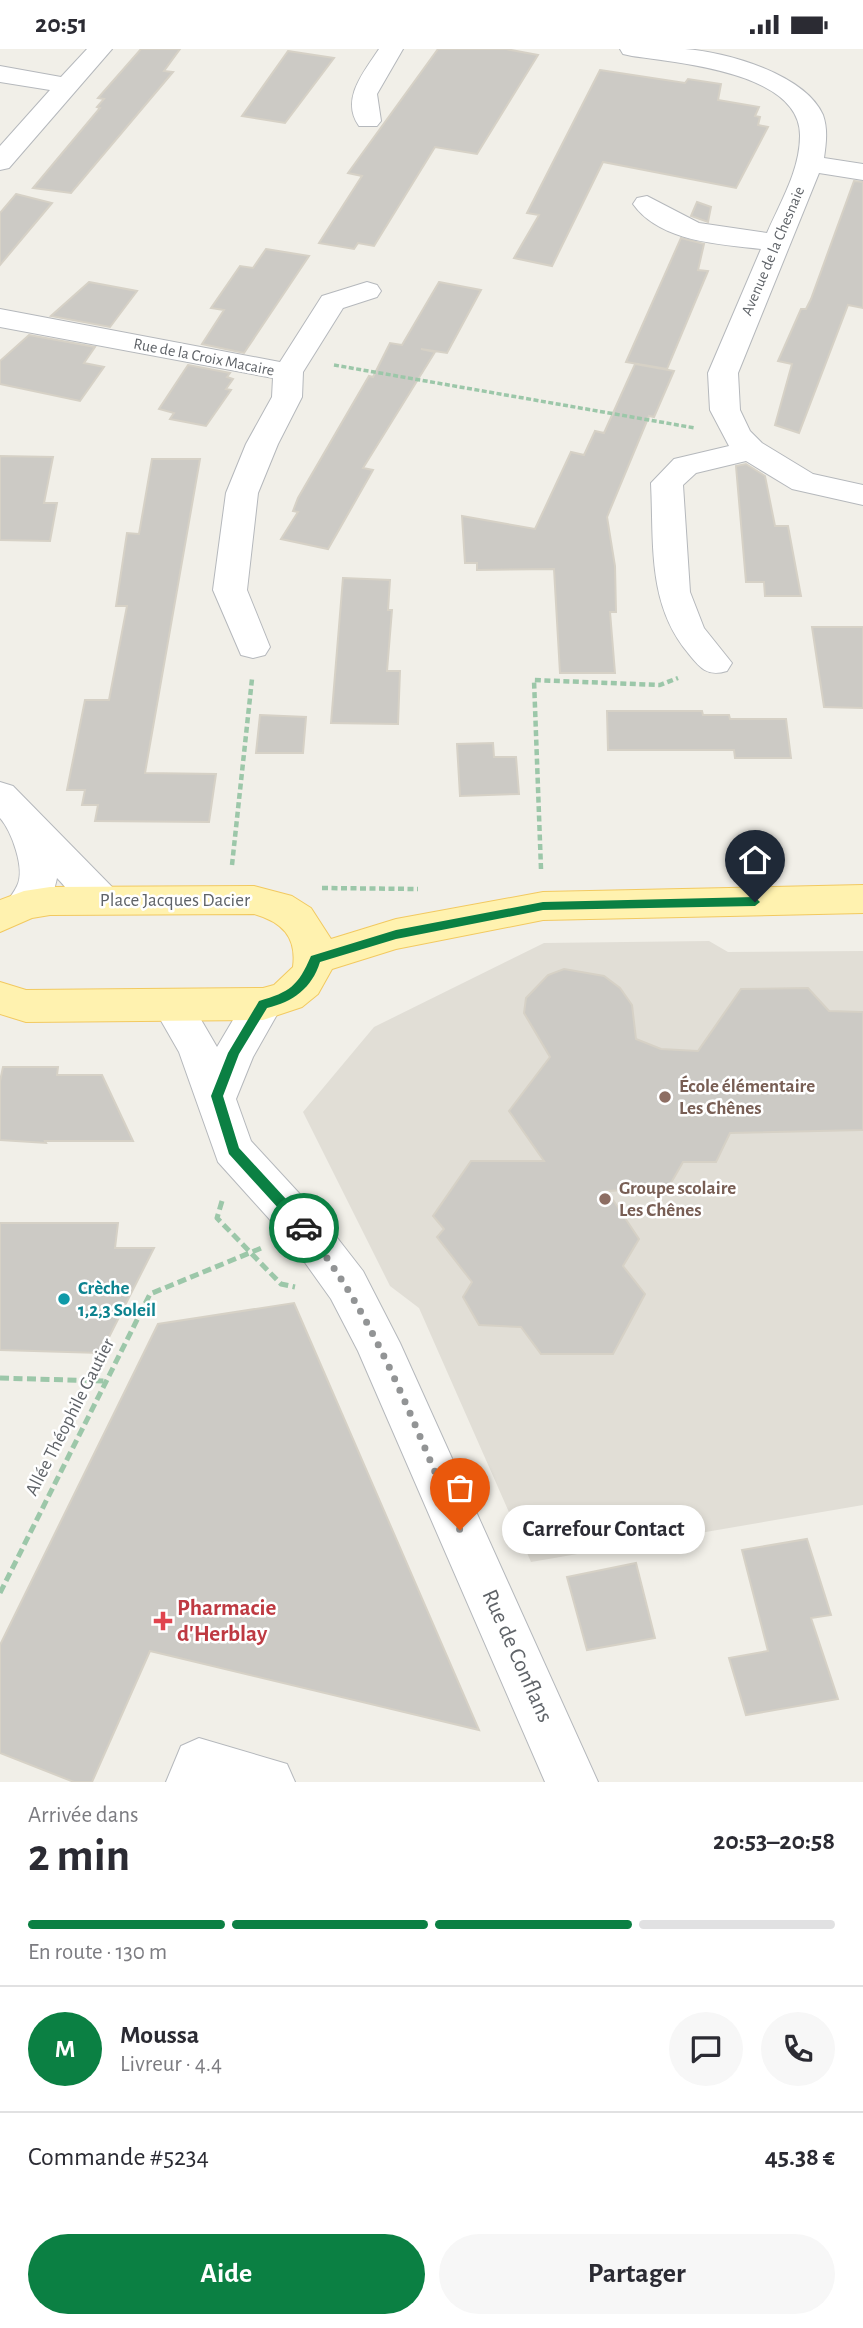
<!DOCTYPE html>
<html lang="fr">
<meta charset="utf-8">
<style>
:root{--surface:#fff;--page:#f7f7f7;--text:#2b2b33;--muted:#7c7c81;--line:#e1e1e2;--accent:#0b8043}
body{margin:0;font-family:"Alegreya Sans",sans-serif;background:var(--page);color:var(--text);height:100vh;display:flex;flex-direction:column;font-size:26px;white-space:nowrap}
*{box-sizing:border-box;margin:0}
p{font-size:23px;color:var(--muted)}
.icon{flex:none;width:38px;height:38px;fill:none;stroke:currentColor;stroke-width:2;stroke-linecap:round;stroke-linejoin:round}
.map{position:relative;height:1733px;overflow:hidden}
.details{display:flex;flex-direction:column;background:var(--surface);flex:1}
.details>*{flex:none}
.pin{position:absolute;display:grid;place-items:center;width:60px;height:60px;color:#fff;margin:-72px -30px;border-radius:50% 50% 50% 0;rotate:-45deg;box-shadow:0 0 7px #0007}
.pin .icon{rotate:45deg}
.courier{position:absolute;display:grid;place-items:center;width:70px;height:70px;margin:-35px;border:5px solid #0b8043;border-radius:50%;background:#fff;color:#222;box-shadow:0 2px 9px #0007}
.bubble{position:absolute;height:49px;border-radius:24px;background:var(--surface);box-shadow:0 4px 10px #0003;font-size:23px;font-weight:700;line-height:49px;text-align:center}
.summary em{font-style:normal;font-weight:700}
.summary div{display:flex;flex-direction:column-reverse}
.summary{display:flex;align-items:center;justify-content:space-between;height:119px;padding:0 28px}
h1{font-size:46px;font-weight:700;line-height:52px}
.bar{display:grid;grid-template-columns:repeat(4,1fr);gap:10px 7px;align-content:center;height:84px;padding:0 28px}
.bar i{height:9px;border-radius:5px;background:var(--line)}
.bar .current{background:var(--accent)}
.bar p{grid-column:span 4}
.line{display:flex;align-items:center;gap:18px;padding:0 28px;border-top:2px solid var(--line)}
.line div{flex:1}
.round{display:grid;place-items:center;flex:none;width:74px;height:74px;border-radius:37px;background:var(--page)}
.button{display:flex;gap:14px;margin-top:auto;padding:14px 28px}
.button a{flex:1;height:80px;border-radius:42px;background:var(--accent);color:#fff;font-size:28px;font-weight:700;line-height:80px;text-align:center}
.button a+a{background:var(--page);color:var(--text)}
.status{display:flex;justify-content:space-between;align-items:center;height:49px;padding:0 35px;background:var(--surface);direction:ltr}
.status svg{height:19px;fill:currentColor}
.map>svg:first-child{display:block}
.education{fill:#e1ded6}
.building{fill:#cccac5;stroke:#d6d1c6;stroke-width:2}
.lines{fill:none;stroke-linecap:round;stroke-linejoin:round}
.minor-casing{stroke:#b5b8bc;stroke-width:2}
.major-casing{stroke:#f2c960;stroke-width:2}
.path-far2{stroke:#9cc7a9;stroke-width:3.5;stroke-dasharray:5 2.5;stroke-linecap:butt}
.path-far1{stroke:#9cc7a9;stroke-width:4.5;stroke-dasharray:6 3.5;stroke-linecap:butt}
.path{stroke:#9cc7a9;stroke-width:5;stroke-dasharray:9 4.5;stroke-linecap:butt}
.minor{fill:#fff;fill-rule:evenodd}
.major{fill:#fff2af;fill-rule:evenodd}
.route{fill:#0b8043}
.done{stroke:#929495;stroke-width:7;stroke-dasharray:0 12.6}
.education-dot{fill:#8d6e63;stroke:#fff;stroke-width:2.5}
.culture-dot{fill:#0f9aa8;stroke:#fff;stroke-width:2.5}
.health-dot{fill:#e0444e;stroke:#fff;stroke-width:2.5}
.labels{text-anchor:middle;dominant-baseline:central;stroke-width:5;stroke-linejoin:round;paint-order:stroke}
.far-street-label{font-size:16px;fill:#5f6368;stroke:#fff}
.street-label{font-size:19px;fill:#5f6368;stroke:#fff}
.education-label{font-size:19px;font-weight:bold;fill:#785e54;stroke:#fff;text-anchor:start}
.culture-label{font-size:19px;font-weight:bold;fill:#0d838f;stroke:#fff;text-anchor:start}
.near-health-label{font-size:23px;font-weight:bold;fill:#be3a42;stroke:#fff;text-anchor:start}
.near-street-label{font-size:23px;fill:#5f6368;stroke:#fff}
</style>
<div class="status"><b>20:51</b><svg viewBox="0 0 49 12"><path d="M0 12V9h3v3zM5 12V6h3v6zM10 12V3h3v9zM15 12V0h3v12zM26 1h20v11H26zM47 4h2v5h-2z"/></svg></div>
<div class="map">
<svg width="863" height="1733" viewBox="0 0 863 1733">
<rect width="100%" height="100%" fill="#f1efe8"/>
<polygon class="education" points="709,892 728,903 863,902 863,1456 531,1513 419,1259 390,1237 303,1063 374,978 544,894"/>
<g class="building">
<polygon points="141,0 180,0 164,22 173,23 71,144 33,139 100,59 97,58 104,50 98,49"/>
<polygon points="438,0 506,0 538,6 477,105 435,98 374,197 358,194 354,200 319,194 362,127 348,124"/>
<polygon points="288,2 334,9 285,74 242,67"/>
<polygon points="600,21 685,34 688,30 721,35 718,51 759,58 755,67 760,68 758,76 768,78 736,139 603,113 552,217 514,209 539,166 527,164"/>
<polygon points="854,132 863,133 863,259 848,256 799,384 775,376 792,315 778,312 801,260 806,260 811,250"/>
<polygon points="16,145 52,154 0,216 0,164"/>
<polygon points="697,153 711,158 708,173 691,167"/>
<polygon points="681,189 704,195 698,221 708,222 667,320 626,313"/>
<polygon points="266,200 309,207 244,304 202,295 224,261 211,259 240,217 253,219"/>
<polygon points="89,233 137,242 110,278 51,267"/>
<polygon points="439,233 481,241 447,304 421,300 435,303 363,419 373,421 328,500 281,490 298,463 293,462 298,449 369,327 373,328 390,294 402,296"/>
<polygon points="29,286 95,298 84,314 104,318 80,352 0,335 0,312"/>
<polygon points="635,315 674,322 654,368 649,367 607,468 615,517 616,563 610,563 615,624 560,624 554,520 477,521 477,514 465,514 462,467 535,480 571,403 584,406 595,382 604,384"/>
<polygon points="188,316 230,324 227,328 233,330 226,340 231,341 206,377 170,370 174,364 159,360"/>
<polygon points="0,407 53,408 44,454 57,454 50,492 0,491"/>
<polygon points="152,410 200,410 145,724 216,725 209,773 95,772 98,756 82,756 85,741 67,741 85,651 109,651 127,557 116,557 127,484 139,485"/>
<polygon points="746,415 765,427 775,477 788,477 801,547 765,547 764,533 746,533 736,417"/>
<polygon points="343,529 390,531 388,561 392,561 387,622 400,622 398,675 331,674"/>
<polygon points="812,578 863,578 863,659 824,658"/>
<polygon points="607,662 702,662 703,666 729,666 730,670 786,670 791,709 735,709 734,701 608,701"/>
<polygon points="260,666 306,668 303,704 256,704"/>
<polygon points="493,694 494,708 516,708 519,745 460,747 457,695"/>
<polygon points="564,920 604,927 620,939 632,956 636,990 661,1000 698,1002 741,940 808,939 829,962 863,963 863,1081 730,1084 716,1113 683,1113 668,1139 607,1142 639,1190 623,1217 645,1245 613,1305 541,1305 521,1278 479,1276 463,1248 472,1233 437,1188 444,1180 433,1167 471,1112 544,1112 509,1062 550,1008 524,964 526,949 548,926"/>
<polygon points="3,1018 58,1018 57,1026 102,1026 133,1092 45,1092 46,1094 0,1091 0,1032"/>
<polygon points="0,1174 118,1174 115,1199 154,1199 101,1304 0,1301"/>
<polygon points="294,1254 479,1681 150,1602 92,1733 74,1733 0,1704 0,1596 158,1275"/>
<polygon points="807,1490 831,1566 811,1569 838,1650 746,1666 729,1609 768,1602 742,1501"/>
<polygon points="636,1514 655,1589 587,1601 567,1528"/>
</g>
<g class="lines">
<defs>
<g id="minor">
<polygon points="87,0 112,0 9,119 0,121 0,97 50,41 0,33 0,17 61,28"/>
<path d="M379,0H403L377,45L381,72L377,77H359C340,50 364,23 379,0Z"/>
<path d="M620,0C641,0 663,0 685,0C726,3 805,25 823,66C828,80 826,95 824,109L863,115V131L819,124L738,324L740,361L750,382L762,394L813,425L863,436V456L792,440L746,412L696,424L683,436L690,543L704,579L732,614L727,622C707,628 700,619 688,604C647,555 654,494 651,434L674,410L729,397L710,361L708,324L761,200C719,195 660,193 633,155L637,149L647,147L699,174L767,184C780,154 800,121 800,87C801,23 678,14 632,7L623,5Z"/>
<polygon points="367,233 377,236 381,242 377,248 343,259 303,323 302,348 278,395 258,444 247,541 270,598 265,606 253,609 241,606 213,541 226,444 246,395 272,348 273,329 0,278 0,260 280,313 322,247"/>
<path d="M0,733L13,737L116,842L121,852L116,862C88,871 75,848 57,829C52,855 37,874 10,866L5,856C8,850 14,844 17,837C26,820 11,781 0,769Z"/>
<polygon points="263,939 277,944 283,955 253,1008 236,1050 251,1092 321,1168 363,1222 400,1294 598,1733 545,1733 358,1302 331,1250 291,1194 218,1113 179,1003 152,956 158,945 172,940 186,945 217,998 249,944"/>
<polygon points="199,1689 287,1715 295,1733 166,1733 181,1697"/>
</g>
<path id="major" d="M863,836V864L543,871L396,900L332,920L318,945L302,958L263,971L26,973L0,965V933L26,941L263,939L274,936L293,918C297,888 282,873 254,865L50,866L32,869L0,883V851L24,842L50,838L254,837L292,847L311,859L331,890L396,870L543,843Z"/>
</defs>
<use href="#minor" class="minor-casing"/>
<use href="#major" class="major-casing"/>
<polyline class="path-far2" points="334,316 695,379"/>
<g class="path-far1">
<polyline points="232,816 252,630"/>
<polyline points="541,820 534,631 660,636 678,629"/>
<polyline points="322,839 418,840"/>
</g>
<g class="path">
<polyline points="222,1152 217,1169 281,1235 295,1238"/>
<polyline points="0,1329 105,1332"/>
<polyline points="0,1544 150,1245 264,1198"/>
</g>
<use href="#minor" class="minor"/>
<use href="#major" class="major"/>
</g>
<path class="route" d="M755,848L760,853L755,857L543,861L396,890L320,913C312,939 293,953 267,959L239,1005L223,1047L239,1099L309,1175V1183H300L229,1105L211,1047L228,1004L259,952C290,943 298,937 311,907L396,881L543,853Z"/>
<g class="lines">
<path class="done" d="M304,1179C377,1267 414,1378 460,1481"/>
</g>
<g class="education-dot">
<circle cx="665" cy="1048" r="7"/>
<circle cx="605" cy="1150" r="7"/>
</g>
<circle class="culture-dot" cx="64" cy="1250" r="7"/>
<path class="health-dot" d="M159.5 1561.5h7v7h7v7h-7v7h-7v-7h-7v-7h7z"/>
<g class="labels">
<g class="far-street-label">
<text transform="translate(773 202) rotate(-67)">Avenue de la Chesnaie</text>
<text transform="translate(204 308) rotate(11)">Rue de la Croix Macaire</text>
</g>
<g class="street-label">
<text x="175" y="851">Place Jacques Dacier</text>
<text transform="translate(70 1368) rotate(-63)">Allée Théophile Gautier</text>
</g>
<g class="education-label">
<text x="679" y="1037">École élémentaire<tspan x="679" dy="22">Les Chênes</tspan></text>
<text x="619" y="1139">Groupe scolaire<tspan x="619" dy="22">Les Chênes</tspan></text>
</g>
<g class="culture-label">
<text x="78" y="1239">Crèche<tspan x="78" dy="22">1,2,3 Soleil</tspan></text>
</g>
<g class="near-health-label">
<text x="177" y="1559">Pharmacie<tspan x="177" dy="26">d'Herblay</tspan></text>
</g>
<g class="near-street-label">
<text transform="translate(517 1607) rotate(66)">Rue de Conflans</text>
</g>
</g>
</svg>
<div class="pin" style="left:460px;top:1481px;background:#ea580c"><svg class="icon" aria-label="bag" viewBox="0 0 24 24"><path d="M5 8h14l-1 12H6zM9 8a3 3 0 0 1 6 0"/></svg></div>
<div class="pin" style="left:755px;top:853px;background:#1f2937"><svg class="icon" aria-label="home" viewBox="0 0 24 24"><path d="M3 11l9-7 9 7M6 9v11h12V9"/></svg></div>
<div class="courier" style="left:304px;top:1179px"><svg class="icon" aria-label="car" viewBox="0 0 24 24"><path d="M5 17H2v-5l4-1 3-4h7l3 4 3 1v5h-3M9 17h6M6 11h13"/><circle cx="7" cy="17" r="2"/><circle cx="17" cy="17" r="2"/></svg></div>
<div class="bubble" style="left:502px;top:1456px;width:203px">Carrefour Contact</div>
</div>
<section class="details">
<div class="summary"><div><h1>2 min</h1><p>Arrivée dans</p></div><em>20:53–20:58</em></div>
<div class="bar"><i class="current"></i><i class="current"></i><i class="current"></i><i></i><p>En route · 130 m</p></div>
<div class="line" style="height:126px"><b class="round" style="background:var(--accent);color:#fff">M</b><div><b>Moussa</b><p>Livreur · 4.4</p></div><a class="round"><svg class="icon" aria-label="chat" viewBox="0 0 24 24"><path d="M4 5h16v11H9l-5 4z"/></svg></a><a class="round"><svg class="icon" aria-label="phone" viewBox="0 0 24 24"><path d="M5 4h4l2 5-3 2q2 4 5 5l2-3 5 2v4C11 20 4 13 5 4z"/></svg></a></div>
<div class="line" style="height:91px"><div>Commande #5234</div><b>45.38 €</b></div>
<div class="button"><a>Aide</a><a>Partager</a></div>
</section>
